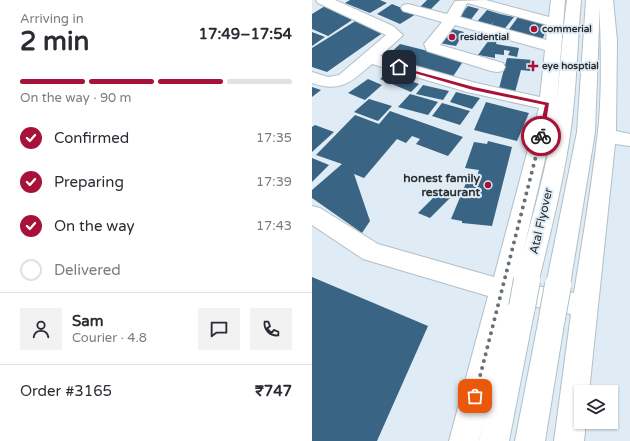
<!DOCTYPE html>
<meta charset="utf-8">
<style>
:root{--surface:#fff;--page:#f2f2f3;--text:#2b2b33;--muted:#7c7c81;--line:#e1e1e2;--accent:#a81139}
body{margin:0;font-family:"Varela Round",sans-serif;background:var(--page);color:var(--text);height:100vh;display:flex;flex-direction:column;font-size:15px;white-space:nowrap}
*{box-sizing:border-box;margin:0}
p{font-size:13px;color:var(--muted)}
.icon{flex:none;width:22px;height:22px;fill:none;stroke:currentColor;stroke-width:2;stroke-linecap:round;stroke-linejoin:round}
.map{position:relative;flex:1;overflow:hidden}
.side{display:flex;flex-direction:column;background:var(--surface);width:312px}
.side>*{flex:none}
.controls{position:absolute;left:262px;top:385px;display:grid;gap:8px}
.controls a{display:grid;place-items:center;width:44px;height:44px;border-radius:0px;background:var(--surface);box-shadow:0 1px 3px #0004;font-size:20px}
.pin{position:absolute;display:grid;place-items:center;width:34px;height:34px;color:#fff;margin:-17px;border-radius:8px;box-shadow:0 2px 6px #0006}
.courier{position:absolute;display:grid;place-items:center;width:40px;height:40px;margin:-20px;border:3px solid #a81139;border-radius:50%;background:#fff;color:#222;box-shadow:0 1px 5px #0007}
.head em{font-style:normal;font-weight:700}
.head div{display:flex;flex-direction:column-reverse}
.head{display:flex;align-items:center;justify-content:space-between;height:68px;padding:0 20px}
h1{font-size:26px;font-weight:700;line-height:30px}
.bar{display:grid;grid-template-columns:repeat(4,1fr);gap:6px 4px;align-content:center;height:48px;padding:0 20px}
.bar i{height:5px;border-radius:3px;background:var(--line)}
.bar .on{background:var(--accent)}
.bar p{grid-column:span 4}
.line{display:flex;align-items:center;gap:10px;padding:0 20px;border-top:1px solid var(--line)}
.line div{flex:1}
.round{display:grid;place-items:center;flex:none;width:42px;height:42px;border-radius:0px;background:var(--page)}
ol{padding:0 20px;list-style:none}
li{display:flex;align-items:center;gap:12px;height:44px}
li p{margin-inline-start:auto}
li .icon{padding:4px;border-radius:50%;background:var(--accent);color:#fff;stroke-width:4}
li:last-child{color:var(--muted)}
li i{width:22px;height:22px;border:2px solid var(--line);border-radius:50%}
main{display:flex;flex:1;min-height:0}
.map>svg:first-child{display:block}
.building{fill:#396484}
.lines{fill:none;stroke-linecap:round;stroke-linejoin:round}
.minor-casing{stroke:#b3bfc7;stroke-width:2}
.major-casing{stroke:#b3bfc7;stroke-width:2}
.minor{fill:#fff;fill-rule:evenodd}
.major{fill:#fff;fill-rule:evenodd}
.major-bridge-casing{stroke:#b3bfc7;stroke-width:28;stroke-linecap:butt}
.major-bridge{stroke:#fff;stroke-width:26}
.route{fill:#a81139}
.done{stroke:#6a7176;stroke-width:4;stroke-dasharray:0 7.2}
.poi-dot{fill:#a81139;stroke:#e0ecf5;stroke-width:1.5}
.labels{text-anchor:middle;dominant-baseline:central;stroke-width:4;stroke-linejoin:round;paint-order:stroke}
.far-poi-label{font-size:10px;font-weight:bold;fill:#2b2f32;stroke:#e0ecf5;text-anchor:start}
.poi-label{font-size:12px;font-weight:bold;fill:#2b2f32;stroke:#e0ecf5;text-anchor:end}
.street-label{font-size:12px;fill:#2b2f32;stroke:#e0ecf5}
</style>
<main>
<section class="side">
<div class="head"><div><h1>2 min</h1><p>Arriving in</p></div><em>17:49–17:54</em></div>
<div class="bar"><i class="on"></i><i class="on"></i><i class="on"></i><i></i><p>On the way · 90 m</p></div>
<ol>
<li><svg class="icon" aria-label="check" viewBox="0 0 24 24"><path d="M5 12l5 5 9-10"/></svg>Confirmed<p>17:35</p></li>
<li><svg class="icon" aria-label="check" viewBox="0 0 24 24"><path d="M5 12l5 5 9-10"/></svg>Preparing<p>17:39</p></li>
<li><svg class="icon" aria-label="check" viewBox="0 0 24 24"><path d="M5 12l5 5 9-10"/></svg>On the way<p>17:43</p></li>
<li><i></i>Delivered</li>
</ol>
<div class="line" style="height:72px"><a class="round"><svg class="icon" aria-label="person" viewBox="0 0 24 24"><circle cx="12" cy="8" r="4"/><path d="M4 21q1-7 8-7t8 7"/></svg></a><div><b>Sam</b><p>Courier · 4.8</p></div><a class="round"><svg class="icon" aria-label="chat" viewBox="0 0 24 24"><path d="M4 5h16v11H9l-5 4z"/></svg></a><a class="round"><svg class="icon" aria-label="phone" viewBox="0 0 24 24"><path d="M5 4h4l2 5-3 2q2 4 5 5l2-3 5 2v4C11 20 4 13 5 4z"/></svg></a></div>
<div class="line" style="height:52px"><div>Order #3165</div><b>₹747</b></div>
</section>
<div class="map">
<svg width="318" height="441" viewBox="0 0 318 441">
<rect width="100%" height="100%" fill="#e0ecf5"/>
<g class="building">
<polygon points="38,0 68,0 75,3 58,13 33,3"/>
<polygon points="115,0 128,0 116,12 106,9"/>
<polygon points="80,4 104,14 88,24 65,14"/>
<polygon points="13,6 43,18 16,36 0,29 0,14"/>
<polygon points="156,6 167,9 157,22 146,18"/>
<polygon points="175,10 188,14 202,17 190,32 177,28 183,20 177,27 164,23"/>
<polygon points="206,17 237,25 230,40 195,32"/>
<polygon points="45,20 72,32 15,72 0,67 0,48"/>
<polygon points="137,28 152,32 144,46 127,43"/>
<polygon points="0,32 13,37 0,46"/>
<polygon points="177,40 185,41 184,44 207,48 205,57 196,55 198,51 192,50 192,55 183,54 183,58 166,55"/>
<polygon points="88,44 152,60 140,78 72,59"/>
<polygon points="195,58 221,60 218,71 209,70 202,96 186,92"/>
<polygon points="76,73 107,84 99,92 68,79"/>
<polygon points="56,79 70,85 53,100 36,93"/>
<polygon points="111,85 137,91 131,100 104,94"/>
<polygon points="0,87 9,90 0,97"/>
<polygon points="144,92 168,98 160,109 138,102"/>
<polygon points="98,94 126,102 116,115 86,107"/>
<polygon points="57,99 80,106 66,121 42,112"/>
<polygon points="174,102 217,113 205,141 162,130"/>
<polygon points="130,103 158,111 148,125 120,116"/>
<polygon points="78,111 151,137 136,156 104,144 108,139 100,136 94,143 85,139 52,178 42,174 58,221 50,233 0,198 0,190 30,164 4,155 43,115 67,124"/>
<polygon points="3,125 22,132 0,152 0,127"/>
<polygon points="176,141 200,147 180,226 150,223 150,221 139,219 156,178 164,179 167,170 153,168 162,142 175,144"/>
<polygon points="0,158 17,165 0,182"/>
<polygon points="130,189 142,194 118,218 106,213"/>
<polygon points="0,277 116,326 65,441 0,441"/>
</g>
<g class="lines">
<defs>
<path id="minor" d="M4,0H23L81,26L91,35L88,38L68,56L164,83L228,97L233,50L143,25L128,45L191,63L193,67L191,71L185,72L179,71L115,51L112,44L130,22L91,11L89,8L91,5L96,4L135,14L143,1L174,0L237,17L239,0H253L244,113L204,282L262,293C271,236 281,179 287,122C290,81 289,40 287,0H301L305,40L304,131L318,134V146L303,144L277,392H269V422H274L272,441H242L259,314L200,302L167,441H137L176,296L51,259L0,225V206L8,208L66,244L182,277L227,108L155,92L60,64C39,82 29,93 0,83V72L16,77L27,75L74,35L6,3ZM155,3L236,25L234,40L148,17Z"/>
<g id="major">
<path d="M255,0H269C265,43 265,85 259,128C252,179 239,230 227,280L224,287L215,290L206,287L203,280C217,229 232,179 241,127C248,85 249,42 255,0Z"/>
<polygon points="274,0 288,0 283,132 258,285 255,292 246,295 237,292 234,285 265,132"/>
<polygon points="210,296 219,299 223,307 197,441 167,441 197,307 201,299"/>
<polygon points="240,307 249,310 253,318 233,441 203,441 227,318 231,310"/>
</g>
</defs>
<use href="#minor" class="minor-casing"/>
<use href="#major" class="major-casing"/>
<use href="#minor" class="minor"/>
<use href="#major" class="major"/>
<defs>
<g id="major-bridge">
<polyline points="210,307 215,280"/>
<polyline points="240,318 246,285"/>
</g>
</defs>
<use href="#major-bridge" class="major-bridge-casing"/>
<use href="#major-bridge" class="major-bridge"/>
</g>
<polygon class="route" points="85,66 162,87 237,103 232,136 229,138 226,136 233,105 161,90 85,68"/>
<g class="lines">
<polyline class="done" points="163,396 229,136"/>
</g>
<g class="poi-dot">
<circle cx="222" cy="29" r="4"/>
<circle cx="140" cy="37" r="4"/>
<path d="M219 60h4v4h4v4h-4v4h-4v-4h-4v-4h4z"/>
<circle cx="176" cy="185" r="4"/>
</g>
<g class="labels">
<g class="far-poi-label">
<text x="230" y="29">commerial</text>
<text x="148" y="37">residential</text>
<text x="230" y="66">eye hosptial</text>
</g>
<g class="poi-label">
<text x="168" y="178">honest family<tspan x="168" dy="14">restaurant</tspan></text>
</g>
<g class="street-label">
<text transform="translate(229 221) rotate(-77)">Atal Flyover</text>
</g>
</g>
</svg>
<div class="controls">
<a><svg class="icon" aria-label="layers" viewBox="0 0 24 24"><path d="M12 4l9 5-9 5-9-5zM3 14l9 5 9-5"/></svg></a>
</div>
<div class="pin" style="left:163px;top:396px;background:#ea580c"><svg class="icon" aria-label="bag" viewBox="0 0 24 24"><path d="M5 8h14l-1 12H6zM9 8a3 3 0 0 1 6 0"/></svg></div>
<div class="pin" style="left:87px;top:67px;background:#1f2937"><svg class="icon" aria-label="home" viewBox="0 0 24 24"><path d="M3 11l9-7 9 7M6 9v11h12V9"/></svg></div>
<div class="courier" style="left:229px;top:136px"><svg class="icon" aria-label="bike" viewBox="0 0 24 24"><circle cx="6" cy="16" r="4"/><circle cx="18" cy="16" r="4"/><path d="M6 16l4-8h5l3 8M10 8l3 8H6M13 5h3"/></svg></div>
</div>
</main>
